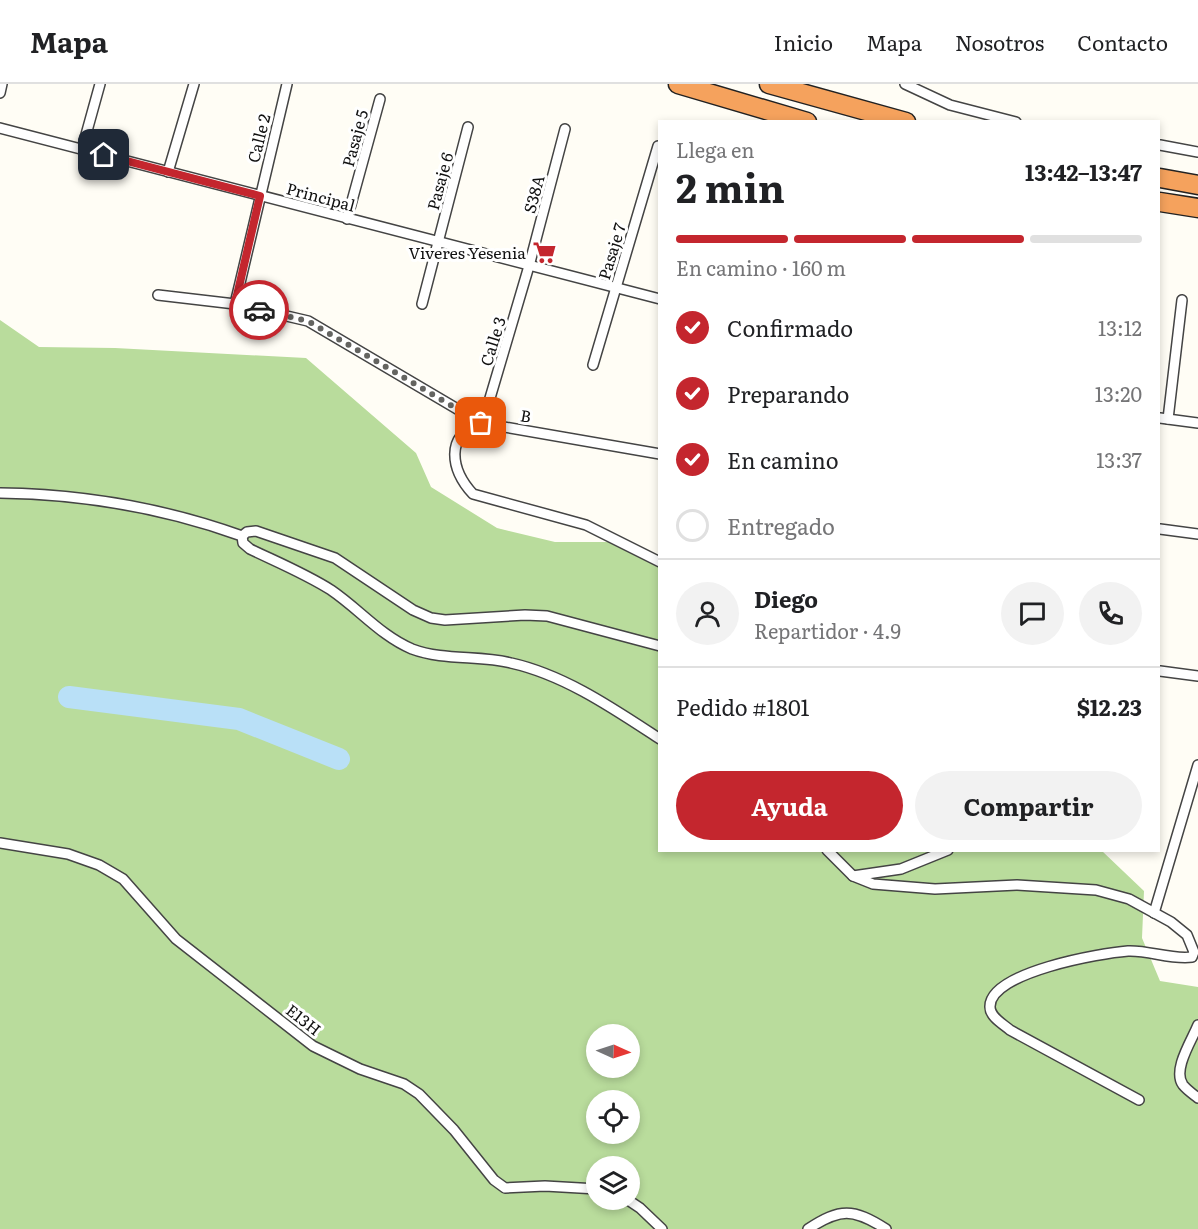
<!DOCTYPE html>
<html lang="es">
<meta charset="utf-8">
<style>
:root{--surface:#fff;--page:#f2f2f2;--text:#202124;--muted:#757577;--line:#e0e0e0;--accent:#c4262e}
body{margin:0;font-family:Literata,serif;background:var(--page);color:var(--text);height:100vh;display:flex;flex-direction:column;font-size:22px;white-space:nowrap}
*{box-sizing:border-box;margin:0}
p{font-size:20px;color:var(--muted)}
.icon{flex:none;width:33px;height:33px;fill:none;stroke:currentColor;stroke-width:2;stroke-linecap:round;stroke-linejoin:round}
.map{position:relative;flex:1;overflow:hidden}
.details{position:absolute;left:658px;top:36px;width:502px;height:732px;display:flex;flex-direction:column;background:var(--surface);border-radius:0px;box-shadow:0 3px 9px #0003}
.details>*{flex:none}
.needle{width:39px;rotate:93deg}
.fabs{position:absolute;left:586px;top:940px;display:grid;gap:12px}
.fabs a{display:grid;place-items:center;width:54px;height:54px;border-radius:50%;background:var(--surface);box-shadow:0 3px 9px #0003;font-size:30px}
.pin{position:absolute;display:grid;place-items:center;width:51px;height:51px;color:#fff;margin:-26px;border-radius:12px;box-shadow:0 3px 9px #0006}
.courier{position:absolute;display:grid;place-items:center;width:60px;height:60px;margin:-30px;border:4px solid #c4262e;border-radius:50%;background:#fff;color:#222;box-shadow:0 2px 8px #0007}
.summary em{font-style:normal;font-weight:700}
.summary div{display:flex;flex-direction:column-reverse}
.summary{display:flex;align-items:center;justify-content:space-between;height:102px;padding:0 18px}
h1{font-size:39px;font-weight:700;line-height:45px}
.bar{display:grid;grid-template-columns:repeat(4,1fr);gap:9px 6px;align-content:center;height:72px;padding:0 18px}
.bar i{height:8px;border-radius:4px;background:var(--line)}
.bar .on{background:var(--accent)}
.bar p{grid-column:span 4}
.line{display:flex;align-items:center;gap:15px;padding:0 18px;border-top:2px solid var(--line)}
.line div{flex:1}
.round{display:grid;place-items:center;flex:none;width:63px;height:63px;border-radius:32px;background:var(--page)}
ol{padding:0 18px;list-style:none}
li{display:flex;align-items:center;gap:18px;height:66px}
li p{margin-inline-start:auto}
li .icon{padding:6px;border-radius:50%;background:var(--accent);color:#fff;stroke-width:4}
li:last-child{color:var(--muted)}
li i{width:33px;height:33px;border:3px solid var(--line);border-radius:50%}
.primary-button{display:flex;gap:12px;margin-top:auto;padding:12px 18px}
.primary-button a{flex:1;height:69px;border-radius:36px;background:var(--accent);color:#fff;font-size:24px;font-weight:700;line-height:69px;text-align:center}
.primary-button a+a{background:var(--page);color:var(--text)}
header{display:flex;align-items:center;gap:36px;box-sizing:border-box;height:84px;padding:0 30px;background:var(--surface);border-bottom:2px solid var(--line)}
header strong{font-size:28px}
nav{display:flex;gap:33px;margin-inline-start:auto;font-size:21px}
.map>svg:first-child{display:block}
.forest{fill:#b9dc9c;fill-rule:evenodd}
.lines{fill:none;stroke-linecap:round;stroke-linejoin:round}
.river{stroke:#b9e0f7;stroke-width:22}
.street-casing{stroke:#444;stroke-width:12}
.highway-casing{stroke:#222;stroke-width:21}
.street{stroke:#fff;stroke-width:9}
.highway{stroke:#f5a25d;stroke-width:18}
.done{stroke:#646461;stroke-width:6;stroke-dasharray:0 10.8}
.route{stroke:#c4262e;stroke-width:8}
.labels{text-anchor:middle;dominant-baseline:central;stroke-width:6;stroke-linejoin:round;paint-order:stroke}
.street-label{font-size:16px;fill:#111;stroke:#fff}
.poi-label{font-size:16px;fill:#111;stroke:#fff;text-anchor:end}
</style>
<header>
<strong>Mapa</strong>
<nav><a>Inicio</a><a>Mapa</a><a>Nosotros</a><a>Contacto</a></nav>
</header>
<div class="map">
<svg width="1198" height="1145" viewBox="0 0 1198 1145">
<rect width="100%" height="100%" fill="#fffdf5"/>
<path class="forest" d="M0,236L39,263L115,264L306,274L416,369L431,403L497,444L555,458H617L660,473V766L1102,767L1144,807L1142,854L1160,897L1198,903V1145H0ZM597,951H630V984H597ZM597,1017H630V1050H597ZM597,1083H630V1116H597Z"/>
<g class="lines">
<polyline class="river" points="69,613 239,635 339,675"/>
<defs>
<g id="street">
<polyline points="905,0 950,21 1016,38"/>
<polyline points="0,9 2,0"/>
<polyline points="0,44 660,215"/>
<polyline points="1160,61 1198,68"/>
<polyline points="82,65 100,0"/>
<polyline points="168,88 194,0"/>
<polyline points="347,135 380,15"/>
<polyline points="158,211 235,220 308,237 481,339 660,370"/>
<polyline points="235,220 287,0"/>
<polyline points="422,220 468,43"/>
<polyline points="593,281 658,62"/>
<polyline points="1160,334 1198,339"/>
<polyline points="1168,335 1182,216"/>
<polyline points="481,339 485,331 529,182 565,45"/>
<path d="M481,339C444,351 451,386 473,410L586,441L660,478"/>
<path d="M0,409C83,410 164,424 242,452L243,459L250,465C277,478 306,490 331,506C359,525 381,552 412,565C444,577 479,571 511,579C565,591 614,625 660,655"/>
<polyline points="1160,445 1198,450"/>
<polyline points="242,452 247,448 256,447 335,474 413,526 431,534 445,536 525,531 547,532 660,562"/>
<polyline points="1160,587 1198,592"/>
<polyline points="0,759 68,770 99,781 123,795 176,855 313,962 360,985 404,1000 419,1010 454,1046 494,1096 505,1104 545,1102 597,1105"/>
<path d="M827,766L853,792L873,800L935,805L1017,801L1096,806L1129,815L1171,838L1187,851L1194,868L1192,873C1171,876 1149,866 1128,867C1102,869 989,888 990,923C990,933 1003,940 1010,946L1139,1016"/>
<polyline points="853,792 901,785 948,766"/>
<polyline points="1154,829 1198,681"/>
<path d="M1198,941C1192,956 1172,986 1183,1001C1187,1006 1193,1010 1198,1014"/>
<polyline points="628,1116 640,1124 662,1145"/>
<path d="M808,1145C840,1124 853,1124 886,1145"/>
</g>
<g id="highway">
<polyline points="678,0 807,38"/>
<polyline points="769,0 906,38"/>
<polyline points="1160,94 1198,101"/>
<polyline points="1160,118 1198,124"/>
</g>
</defs>
<use href="#street" class="street-casing"/>
<use href="#highway" class="highway-casing"/>
<use href="#street" class="street"/>
<use href="#highway" class="highway"/>
</g>
<g class="lines">
<polyline class="done" points="259,226 308,237 481,339"/>
<polyline class="route" points="104,71 260,112 235,220 259,226"/>
</g>
<defs>
<symbol id="supermarket-bare" viewBox="-9 -9 18 18"><path d="M-6-5.5h2.5l.6 2H6L4.5 2H-2.5L-4.4-4H-6ZM-1.5 3.2a1.3 1.3 0 1 0 .1 0ZM3 3.2a1.3 1.3 0 1 0 .1 0Z" fill="#c4262e" stroke="#fff" stroke-width="2.5" paint-order="stroke"/></symbol>
</defs>
<g fill-rule="evenodd">
<use href="#supermarket-bare" x="528" y="152" width="33" height="33"/>
</g>
<g class="labels">
<g class="street-label">
<text transform="translate(258 54) rotate(-76)">Calle 2</text>
<text transform="translate(354 54) rotate(-75)">Pasaje 5</text>
<text transform="translate(439 97) rotate(-75)">Pasaje 6</text>
<text transform="translate(533 110) rotate(-75)">S38A</text>
<text transform="translate(321 112) rotate(15)">Principal</text>
<text transform="translate(611 167) rotate(-73)">Pasaje 7</text>
<text transform="translate(492 257) rotate(-73)">Calle 3</text>
<text transform="translate(526 331) rotate(10)">B</text>
<text transform="translate(304 935) rotate(38)">E13H</text>
</g>
<g class="poi-label">
<text x="526" y="168">Viveres Yesenia</text>
</g>
</g>
</svg>
<div class="fabs">
<a><svg class="needle" viewBox="-14 -14 28 28"><path d="M0-13l5 13h-10z" fill="#e53935"/><path d="M0 13l5-13h-10z" fill="#757577"/></svg></a>
<a><svg class="icon" aria-label="locate" viewBox="0 0 24 24"><circle cx="12" cy="12" r="6"/><path d="M12 2v4M12 18v4M2 12h4M18 12h4"/></svg></a>
<a><svg class="icon" aria-label="layers" viewBox="0 0 24 24"><path d="M12 4l9 5-9 5-9-5zM3 14l9 5 9-5"/></svg></a>
</div>
<div class="pin" style="left:481px;top:339px;background:#ea580c"><svg class="icon" aria-label="bag" viewBox="0 0 24 24"><path d="M5 8h14l-1 12H6zM9 8a3 3 0 0 1 6 0"/></svg></div>
<div class="pin" style="left:104px;top:71px;background:#1f2937"><svg class="icon" aria-label="home" viewBox="0 0 24 24"><path d="M3 11l9-7 9 7M6 9v11h12V9"/></svg></div>
<div class="courier" style="left:259px;top:226px"><svg class="icon" aria-label="car" viewBox="0 0 24 24"><path d="M5 17H2v-5l4-1 3-4h7l3 4 3 1v5h-3M9 17h6M6 11h13"/><circle cx="7" cy="17" r="2"/><circle cx="17" cy="17" r="2"/></svg></div>
<section class="details">
<div class="summary"><div><h1>2 min</h1><p>Llega en</p></div><em>13:42–13:47</em></div>
<div class="bar"><i class="on"></i><i class="on"></i><i class="on"></i><i></i><p>En camino · 160 m</p></div>
<ol>
<li><svg class="icon" aria-label="check" viewBox="0 0 24 24"><path d="M5 12l5 5 9-10"/></svg>Confirmado<p>13:12</p></li>
<li><svg class="icon" aria-label="check" viewBox="0 0 24 24"><path d="M5 12l5 5 9-10"/></svg>Preparando<p>13:20</p></li>
<li><svg class="icon" aria-label="check" viewBox="0 0 24 24"><path d="M5 12l5 5 9-10"/></svg>En camino<p>13:37</p></li>
<li><i></i>Entregado</li>
</ol>
<div class="line" style="height:108px"><a class="round"><svg class="icon" aria-label="person" viewBox="0 0 24 24"><circle cx="12" cy="8" r="4"/><path d="M4 21q1-7 8-7t8 7"/></svg></a><div><b>Diego</b><p>Repartidor · 4.9</p></div><a class="round"><svg class="icon" aria-label="chat" viewBox="0 0 24 24"><path d="M4 5h16v11H9l-5 4z"/></svg></a><a class="round"><svg class="icon" aria-label="phone" viewBox="0 0 24 24"><path d="M5 4h4l2 5-3 2q2 4 5 5l2-3 5 2v4C11 20 4 13 5 4z"/></svg></a></div>
<div class="line" style="height:78px"><div>Pedido #1801</div><b>$12.23</b></div>
<div class="primary-button"><a>Ayuda</a><a>Compartir</a></div>
</section>
</div>
